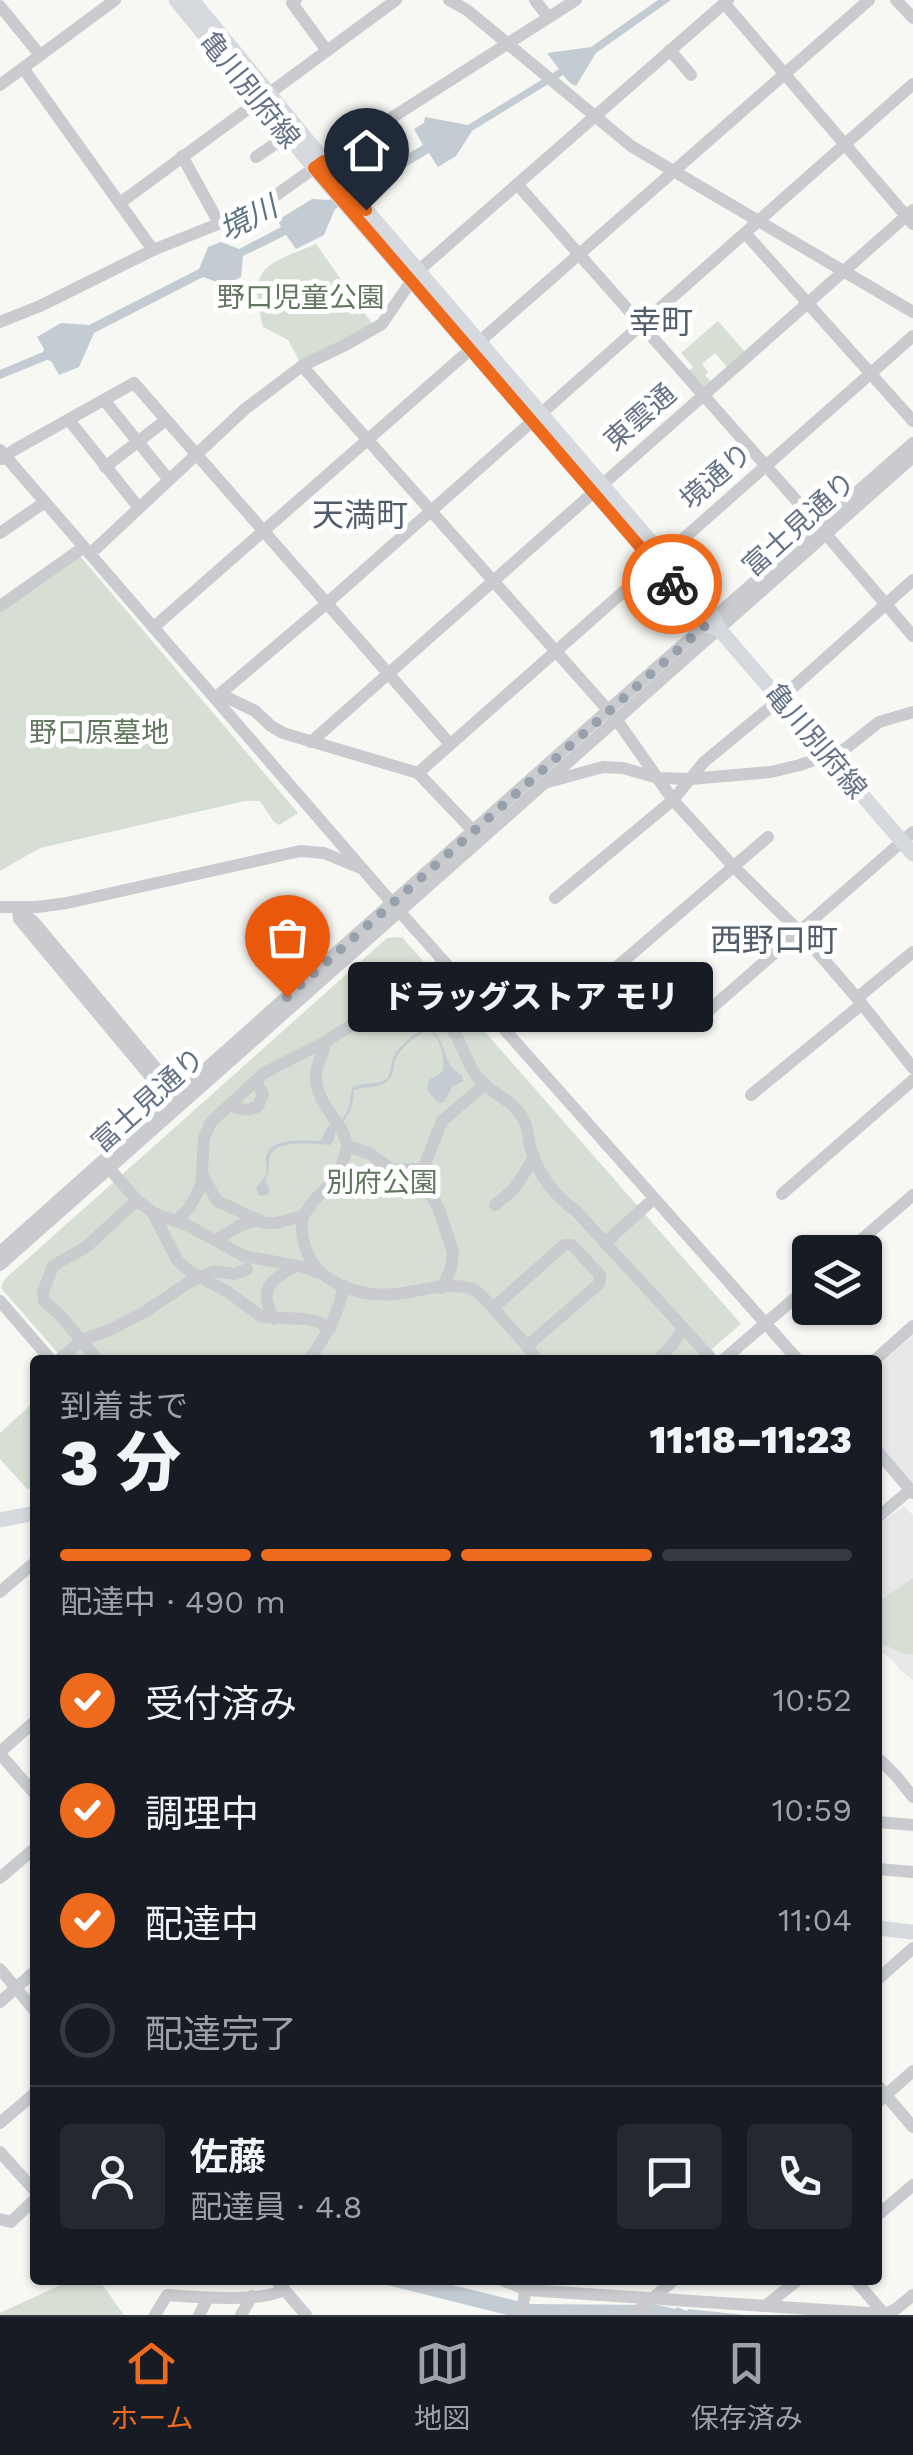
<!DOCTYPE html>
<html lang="ja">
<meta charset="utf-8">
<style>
:root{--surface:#171b24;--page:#242831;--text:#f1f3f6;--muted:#9ea1a6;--line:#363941;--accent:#ee6a1c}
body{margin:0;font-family:"Work Sans","Noto Sans JP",sans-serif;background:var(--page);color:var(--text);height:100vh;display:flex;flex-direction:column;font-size:38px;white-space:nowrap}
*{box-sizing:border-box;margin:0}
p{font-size:32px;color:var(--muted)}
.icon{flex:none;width:55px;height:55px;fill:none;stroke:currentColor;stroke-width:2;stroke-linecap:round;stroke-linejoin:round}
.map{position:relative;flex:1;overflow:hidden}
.side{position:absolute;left:30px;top:1355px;width:852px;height:930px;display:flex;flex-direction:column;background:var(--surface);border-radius:10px;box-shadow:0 2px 8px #0004}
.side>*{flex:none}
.fabs{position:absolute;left:792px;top:1235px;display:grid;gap:20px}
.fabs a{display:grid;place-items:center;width:90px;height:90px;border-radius:10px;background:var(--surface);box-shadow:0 2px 8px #0004;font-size:50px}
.pin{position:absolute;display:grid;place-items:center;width:85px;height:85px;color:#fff;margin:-102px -42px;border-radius:50% 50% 50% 0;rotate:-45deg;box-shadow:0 0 10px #0007}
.pin .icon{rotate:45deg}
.courier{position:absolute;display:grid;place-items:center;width:100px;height:100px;margin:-50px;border:8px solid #ee6a1c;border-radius:50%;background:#fff;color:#222;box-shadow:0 2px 12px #0007}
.bubble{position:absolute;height:70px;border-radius:10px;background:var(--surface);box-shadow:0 2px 8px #0004;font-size:32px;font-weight:800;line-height:70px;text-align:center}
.headline em{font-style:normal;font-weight:800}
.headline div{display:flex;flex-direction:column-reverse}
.headline{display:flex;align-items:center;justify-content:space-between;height:170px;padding:0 30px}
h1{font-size:65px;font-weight:800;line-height:75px}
.bar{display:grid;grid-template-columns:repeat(4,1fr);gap:15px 10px;align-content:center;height:120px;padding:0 30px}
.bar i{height:12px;border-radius:8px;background:var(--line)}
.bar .selected{background:var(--accent)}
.bar p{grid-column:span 4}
.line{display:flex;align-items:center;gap:25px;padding:0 30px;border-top:2px solid var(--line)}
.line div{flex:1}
.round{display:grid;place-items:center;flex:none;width:105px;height:105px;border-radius:10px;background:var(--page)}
ol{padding:0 30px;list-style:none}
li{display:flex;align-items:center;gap:30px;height:110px}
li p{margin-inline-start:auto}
li .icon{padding:10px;border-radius:50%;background:var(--accent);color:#fff;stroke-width:4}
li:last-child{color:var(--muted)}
li i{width:55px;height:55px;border:5px solid var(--line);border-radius:50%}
.dock{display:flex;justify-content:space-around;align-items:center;height:140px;border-top:2px solid var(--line);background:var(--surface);font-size:28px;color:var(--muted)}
.dock a{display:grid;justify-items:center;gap:5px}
.dock .selected{color:var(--accent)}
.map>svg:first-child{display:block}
.built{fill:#e7e8e7}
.green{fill:#d7dfd4}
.water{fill:#c4ccd3}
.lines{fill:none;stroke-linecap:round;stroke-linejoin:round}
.minor{stroke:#c9cbcf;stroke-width:12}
.major{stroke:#d6dadf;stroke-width:15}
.done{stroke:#97a1ad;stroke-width:10;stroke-dasharray:0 18}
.route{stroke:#ee6a1c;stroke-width:12}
.labels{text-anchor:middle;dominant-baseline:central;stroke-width:10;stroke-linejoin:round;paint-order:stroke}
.street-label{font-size:28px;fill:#647287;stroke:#fff}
.park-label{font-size:28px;fill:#61785f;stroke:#fff}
.water-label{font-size:30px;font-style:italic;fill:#5f7483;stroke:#fff}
.quarter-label{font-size:32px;fill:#525d6b;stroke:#fff}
</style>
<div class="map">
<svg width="913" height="2315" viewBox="0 0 913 2315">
<rect width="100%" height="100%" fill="#f7f7f3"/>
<g class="built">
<polygon points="913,1335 913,1487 878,1447 878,1366"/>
<polygon points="904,1506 913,1515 913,1680 901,1671 890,1658 878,1651 878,1525"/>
</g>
<g class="green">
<path d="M316,244L373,325L300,362L288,340L263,327C248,266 263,266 316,244Z"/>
<polygon points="718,321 746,353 728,368 715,353 702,364 708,372 705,375 712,383 703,390 688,372 693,367 681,353"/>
<polygon points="80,556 298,813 279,825 274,822 260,801 245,801 40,848 0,871 0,610"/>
<polygon points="402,937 741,1324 699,1360 64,1360 1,1288 5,1279 387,938"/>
<polygon points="35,1401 35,1488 27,1489 0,1459 0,1433"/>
<polygon points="913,1578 913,1655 902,1653 878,1642 878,1602"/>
<polygon points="71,2280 99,2280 124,2315 0,2315 0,2313"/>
</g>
<g class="water">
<polygon points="658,0 671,0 596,53 576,86 570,83 563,75 472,131 456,156 438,167 429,153 335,209 324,235 296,249 286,235 243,256 241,277 225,285 203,277 94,333 79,367 59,375 51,361 47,360 0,379 0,370 43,352 44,349 37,337 61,323 89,325 199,269 208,247 221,242 239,249 281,227 278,220 312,199 329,200 423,145 414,129 424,123 425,117 468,125 559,69 547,53 591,47"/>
<path d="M428,1028C448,1038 441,1065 462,1075L463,1081L452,1087L444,1102L438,1103L427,1090L429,1080L442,1072C446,1058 441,1041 431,1032L424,1031C414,1038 399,1049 395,1061C392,1070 395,1076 386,1082C376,1089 364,1086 354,1090C353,1108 349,1117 336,1129L334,1141L330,1145C315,1144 276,1138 270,1157C268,1166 270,1172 265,1181L270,1191L267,1195L259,1196L256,1188L267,1174C267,1168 265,1162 266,1157C270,1136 305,1141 320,1141L328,1126H334C355,1109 346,1106 353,1087C365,1081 377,1086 388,1078C390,1072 391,1067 392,1061C396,1047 415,1032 428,1028Z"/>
<polygon points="367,2280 432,2280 529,2304 657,2305 676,2309 677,2307 687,2311 688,2309 746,2315 507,2315"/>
</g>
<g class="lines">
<g class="minor">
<polyline points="296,0 292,3 327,51"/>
<polyline points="449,0 467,10 631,146 913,312"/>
<polyline points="535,0 548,17"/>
<polyline points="896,0 913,18"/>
<polyline points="724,3 913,224"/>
<polyline points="0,6 40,55"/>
<polyline points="670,50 691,75"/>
<polyline points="23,68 153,250"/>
<polyline points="0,85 115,0"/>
<polyline points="182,156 219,223"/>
<polyline points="256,157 288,135"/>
<polyline points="517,184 819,526 913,636"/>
<polyline points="120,203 396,0"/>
<polyline points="745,233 913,421"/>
<polyline points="0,322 40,306 153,250 258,208 324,161 576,0"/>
<polyline points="302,366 616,719 673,800 733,866 799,931 857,998 913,1068"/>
<polyline points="104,400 169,480"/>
<polyline points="69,420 139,508"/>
<polyline points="0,450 392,903 798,1360"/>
<polyline points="2,459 14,450 134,383 450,744"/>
<polyline points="105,467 166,420"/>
<polyline points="0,533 45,502"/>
<polyline points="90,554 245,409 302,366 347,344 382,324 418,271 728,0"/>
<polyline points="0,606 84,547"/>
<polyline points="154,627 869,0"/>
<polyline points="220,694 255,711 271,726 283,733 418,773 479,837"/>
<polyline points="215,698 326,604 913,84"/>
<polyline points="311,742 913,210"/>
<polyline points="418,773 913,336"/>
<polyline points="544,783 603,767 623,768 658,778 690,779 771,772 800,765 845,749 879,722 913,712"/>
<polyline points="555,898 673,800 704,762 780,699 913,580"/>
<polyline points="0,907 37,907 67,903 300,851 324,853 358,867"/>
<polyline points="18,908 19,919 164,1093 178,1103"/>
<polyline points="18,908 35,923 171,1086 179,1102"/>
<polyline points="857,998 913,952"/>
<polyline points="577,1001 768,837"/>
<polyline points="691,1026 913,832"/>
<polyline points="751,1095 862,1004"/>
<path d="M231,1104C240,1111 248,1112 258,1106L263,1094L255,1081"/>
<path d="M337,1123C325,1105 312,1090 317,1067C320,1058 324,1052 325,1042C362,1017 420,983 454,1032C464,1047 467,1066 480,1080C493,1095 515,1100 524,1121C529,1130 528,1141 531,1150C539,1175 555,1196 576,1211L709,1356"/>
<polyline points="348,1146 370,1154 391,1169"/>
<polyline points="423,1169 423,1183 438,1207 453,1252 451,1268 442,1288"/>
<polyline points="114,1174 137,1200 153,1213 177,1260 190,1272 228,1292 262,1317 306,1319 319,1322 330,1329"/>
<polyline points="203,1176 217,1201 265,1223 276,1223 303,1216 315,1199 337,1178 381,1170 423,1169 442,1121 485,1084"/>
<polyline points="337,1178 348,1146 341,1128"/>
<polyline points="782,1194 913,1080"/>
<polyline points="495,1205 514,1189 534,1158"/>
<polyline points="153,1213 187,1225 244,1256 308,1268 318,1273"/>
<path d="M303,1216C300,1232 303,1246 311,1260C326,1286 365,1297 393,1294C418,1292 445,1282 470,1288C479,1291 486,1301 493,1308L564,1245H572L600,1275L599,1284L527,1346L537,1360"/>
<polyline points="176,1221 189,1208 201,1186 204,1138 211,1122 264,1073 325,1042"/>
<polyline points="216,1240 241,1225 259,1220"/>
<polyline points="605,1243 649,1203"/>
<polyline points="0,1252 607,711 913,443"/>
<polyline points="847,1252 913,1195"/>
<polyline points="0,1265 913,457"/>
<polyline points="0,1301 51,1360"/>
<polyline points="493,1308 527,1346"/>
<path d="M274,1319C258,1288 269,1282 295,1266"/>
<polyline points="60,1359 82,1340 112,1329 146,1311 188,1283 214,1271 235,1274 247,1269"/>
<polyline points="98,1360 59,1314 44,1301 43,1292 53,1266 86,1247 137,1200"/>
<path d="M309,1360C326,1336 338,1315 344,1286"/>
<polyline points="658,1360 674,1343 683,1328"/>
<polyline points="723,1360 810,1285"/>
<polyline points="875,1360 913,1326"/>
<polyline points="878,1452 913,1493"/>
<polyline points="878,1517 910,1490"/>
<polyline points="0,1592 35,1562"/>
<polyline points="0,1752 35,1721"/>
<polyline points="0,1754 35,1794"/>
<polyline points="881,1761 897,1777 913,1797"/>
<polyline points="878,1822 913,1825"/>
<polyline points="878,1869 913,1872"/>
<polyline points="0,1878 35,1848"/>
<polyline points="0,1969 35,2011"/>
<polyline points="878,1979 913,1948"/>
<polyline points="0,2002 35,1971"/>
<polyline points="878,2086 913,2127"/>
<polyline points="878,2102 913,2071"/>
<polyline points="0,2123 35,2093"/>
<polyline points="0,2152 35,2191"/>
<polyline points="878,2215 913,2185"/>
<polyline points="0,2219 11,2222 35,2199"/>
<polyline points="276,2280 306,2315"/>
<polyline points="502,2280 527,2290 885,2314 896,2309 913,2295"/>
<polyline points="855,2280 885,2315"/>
<polyline points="765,2306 798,2280"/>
<path d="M155,2315L167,2295C192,2297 266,2303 284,2289"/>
<polyline points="199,2315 208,2298"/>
<polyline points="241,2315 252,2296"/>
<polyline points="521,2315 525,2293 538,2280"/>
<polyline points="633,2315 674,2280"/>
</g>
<g class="major">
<polyline points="176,0 321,176 574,468"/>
<polyline points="192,0 331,169 663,556 714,618 719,629 913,854"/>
<polyline points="673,585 706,625 719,629"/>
<polyline points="0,1520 35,1513"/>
<polyline points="878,1928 913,1932"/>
</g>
</g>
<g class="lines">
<polyline class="done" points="287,997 706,625 672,584"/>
<polyline class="route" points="366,210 324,161 314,168 672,584"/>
</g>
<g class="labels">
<g class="street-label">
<text transform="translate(250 90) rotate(51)">亀川別府線</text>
<text transform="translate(640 417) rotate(-41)">東雲通</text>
<text transform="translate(716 476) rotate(-41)">境通り</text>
<text transform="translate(799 524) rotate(-42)">富士見通り</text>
<text transform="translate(816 741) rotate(50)">亀川別府線</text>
<text transform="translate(148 1100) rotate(-42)">富士見通り</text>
</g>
<g class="park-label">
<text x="301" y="297">野口児童公園</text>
<text x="99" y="732">野口原墓地</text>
<text x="382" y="1182">別府公園</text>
</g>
<g class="water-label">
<text transform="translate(248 218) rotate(-27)">境川</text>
</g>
<g class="quarter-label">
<text x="661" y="322">幸町</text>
<text x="360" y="515">天満町</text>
<text x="774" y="940">西野口町</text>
</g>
</g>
</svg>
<div class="fabs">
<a><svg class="icon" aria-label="layers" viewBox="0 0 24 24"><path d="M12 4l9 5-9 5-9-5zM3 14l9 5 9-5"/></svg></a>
</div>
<div class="pin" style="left:287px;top:997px;background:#ea580c"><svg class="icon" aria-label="bag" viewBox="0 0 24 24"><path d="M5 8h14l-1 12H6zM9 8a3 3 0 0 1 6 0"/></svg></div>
<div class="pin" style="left:366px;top:210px;background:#1f2937"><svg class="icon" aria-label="home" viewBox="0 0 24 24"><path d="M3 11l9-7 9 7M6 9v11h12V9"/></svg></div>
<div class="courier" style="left:672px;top:584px"><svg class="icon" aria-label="bike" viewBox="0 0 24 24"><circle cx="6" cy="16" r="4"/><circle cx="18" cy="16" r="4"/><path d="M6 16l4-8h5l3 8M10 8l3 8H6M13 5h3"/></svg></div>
<div class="bubble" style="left:348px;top:962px;width:365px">ドラッグストア モリ</div>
<section class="side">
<div class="headline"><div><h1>3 分</h1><p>到着まで</p></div><em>11:18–11:23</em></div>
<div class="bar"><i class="selected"></i><i class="selected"></i><i class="selected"></i><i></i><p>配達中 · 490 m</p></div>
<ol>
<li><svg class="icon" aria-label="check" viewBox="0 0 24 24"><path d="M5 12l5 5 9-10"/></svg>受付済み<p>10:52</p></li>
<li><svg class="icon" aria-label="check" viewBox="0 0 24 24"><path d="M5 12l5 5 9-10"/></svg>調理中<p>10:59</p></li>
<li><svg class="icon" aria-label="check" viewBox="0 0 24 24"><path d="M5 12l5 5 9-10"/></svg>配達中<p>11:04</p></li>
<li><i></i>配達完了</li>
</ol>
<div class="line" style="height:180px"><a class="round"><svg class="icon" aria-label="person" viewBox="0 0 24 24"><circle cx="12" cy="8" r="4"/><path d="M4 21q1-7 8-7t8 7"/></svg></a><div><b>佐藤</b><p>配達員 · 4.8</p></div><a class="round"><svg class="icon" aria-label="chat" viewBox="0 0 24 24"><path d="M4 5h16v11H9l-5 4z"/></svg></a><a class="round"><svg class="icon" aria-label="phone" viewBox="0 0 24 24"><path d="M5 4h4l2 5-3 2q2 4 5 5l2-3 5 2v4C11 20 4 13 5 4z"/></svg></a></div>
</section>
</div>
<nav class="dock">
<a class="selected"><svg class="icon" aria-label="home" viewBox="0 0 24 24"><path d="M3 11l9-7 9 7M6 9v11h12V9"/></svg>ホーム</a>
<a><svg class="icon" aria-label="map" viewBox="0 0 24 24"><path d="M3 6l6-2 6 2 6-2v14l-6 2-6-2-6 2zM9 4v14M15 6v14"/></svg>地図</a>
<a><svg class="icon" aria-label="saved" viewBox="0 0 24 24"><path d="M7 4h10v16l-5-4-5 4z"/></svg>保存済み</a>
</nav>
